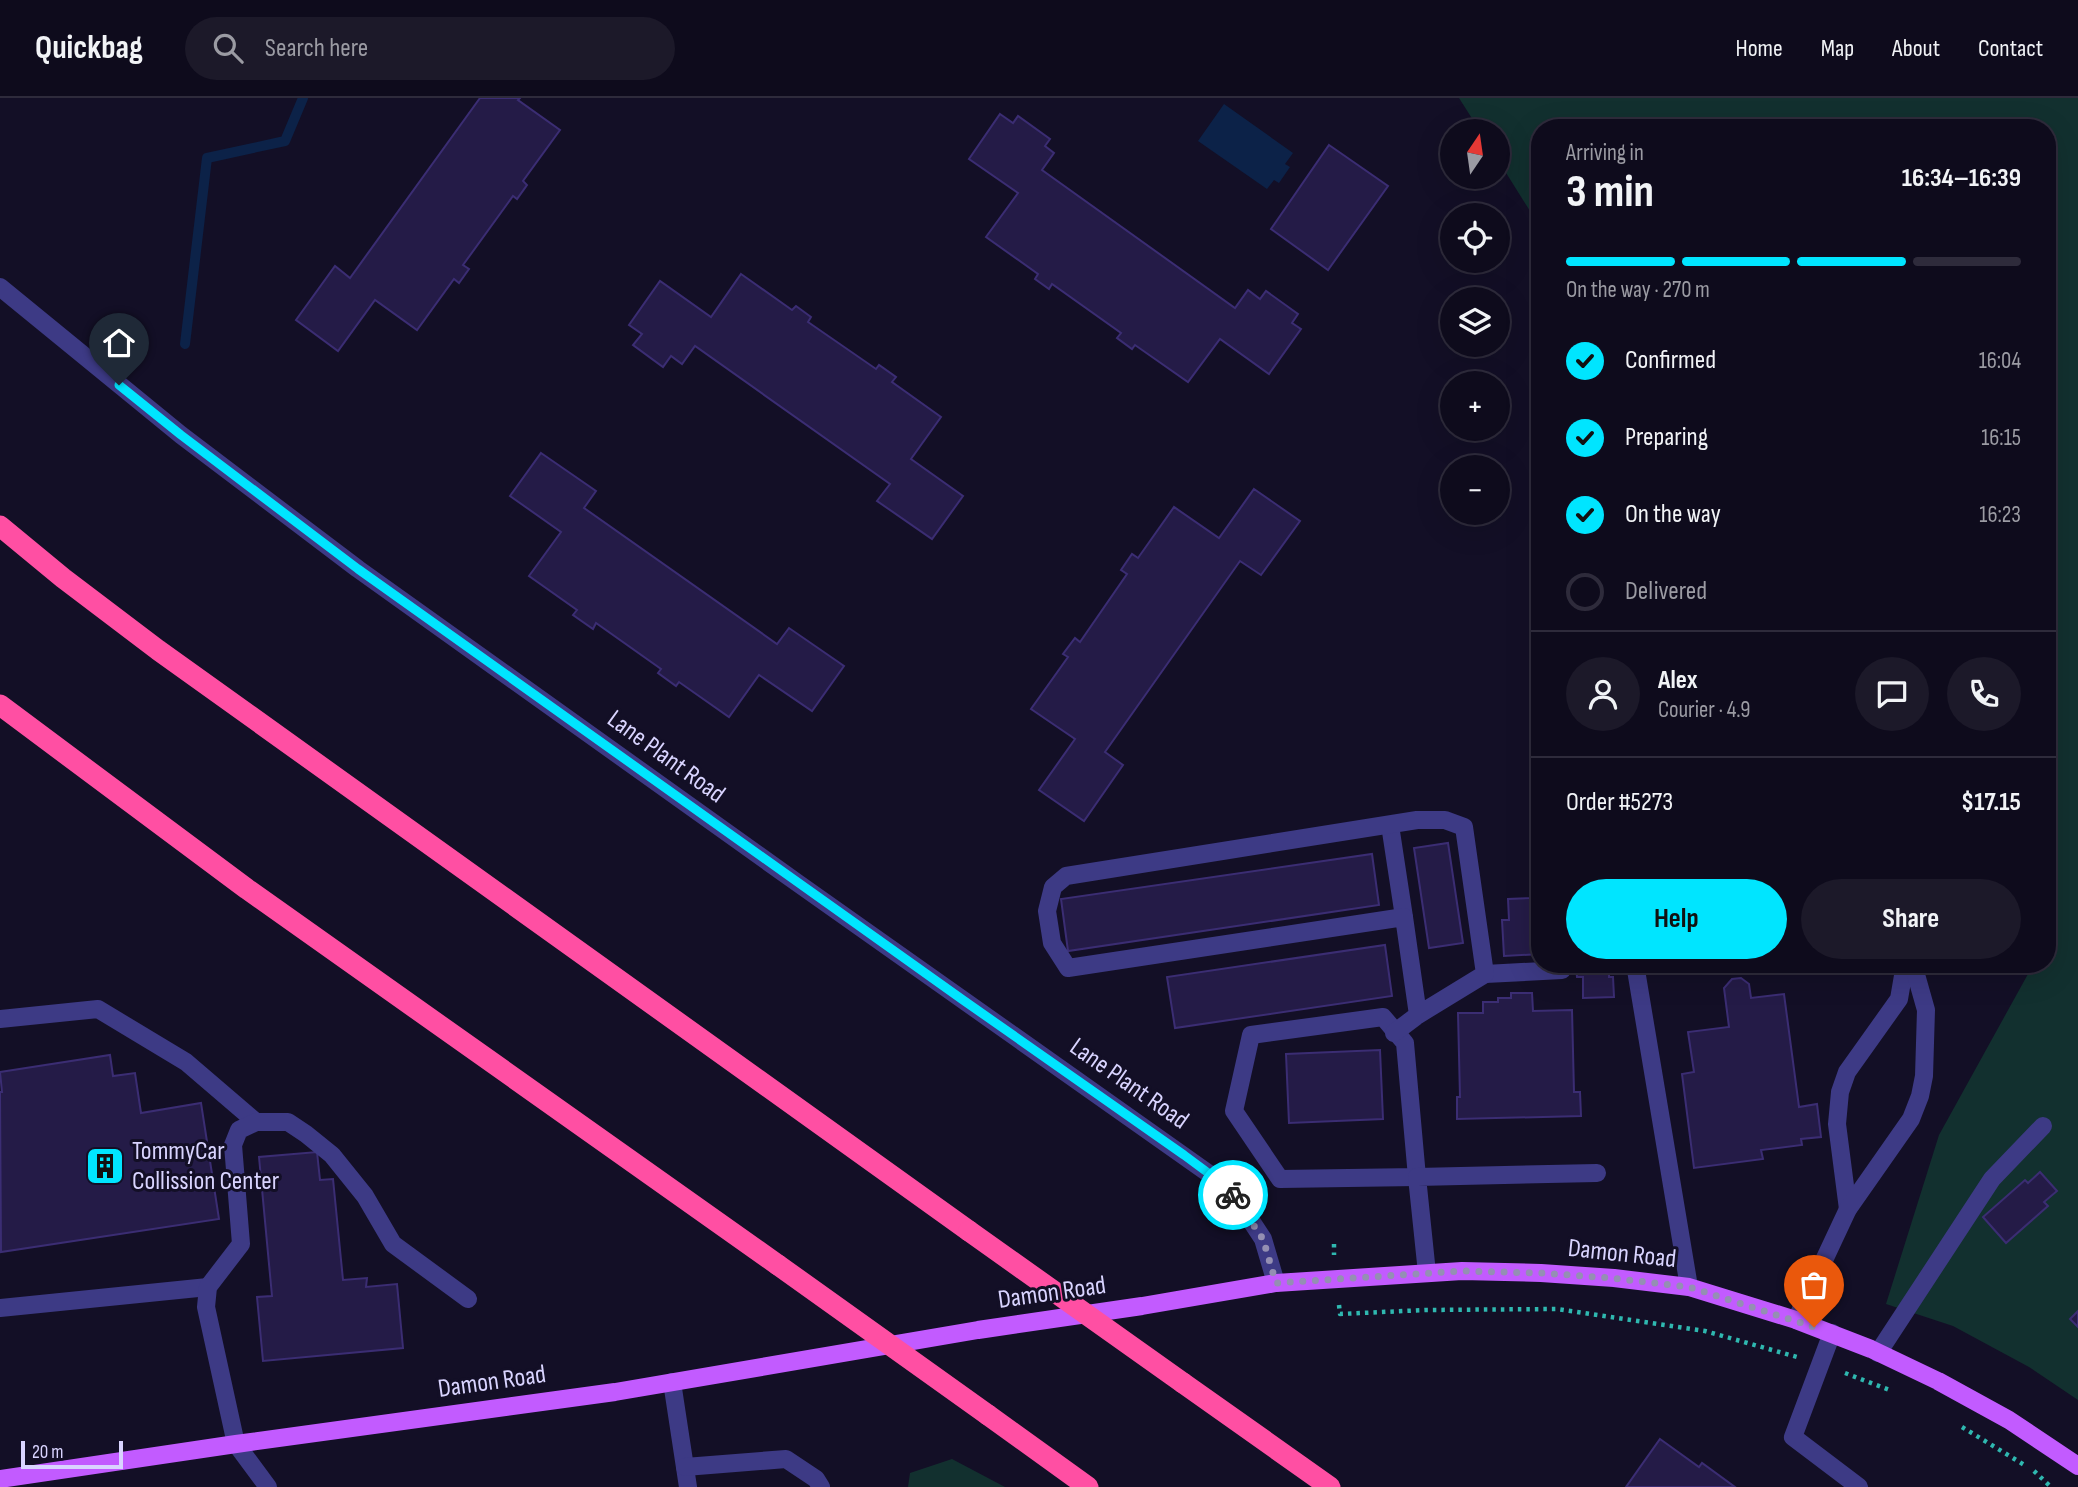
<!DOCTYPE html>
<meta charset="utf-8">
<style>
:root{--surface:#0e0b1c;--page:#1c1929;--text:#f1f3f6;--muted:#9b9ba3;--line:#2e2b3b;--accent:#00e5ff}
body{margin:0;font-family:"Sofia Sans Condensed",sans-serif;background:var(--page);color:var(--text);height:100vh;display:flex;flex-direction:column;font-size:26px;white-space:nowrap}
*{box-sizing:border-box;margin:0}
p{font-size:23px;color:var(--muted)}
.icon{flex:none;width:38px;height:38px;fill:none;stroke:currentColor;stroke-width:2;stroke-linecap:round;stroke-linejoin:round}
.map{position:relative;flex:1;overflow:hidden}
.side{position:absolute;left:1531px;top:21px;width:525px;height:854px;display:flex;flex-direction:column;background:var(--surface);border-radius:28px;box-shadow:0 7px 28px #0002,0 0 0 2px var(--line)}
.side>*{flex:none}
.needle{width:46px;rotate:13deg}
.tools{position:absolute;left:1440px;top:21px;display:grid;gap:14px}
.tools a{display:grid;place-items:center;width:70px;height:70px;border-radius:50%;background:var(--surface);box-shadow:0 7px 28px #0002,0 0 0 2px var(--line);font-size:35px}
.scale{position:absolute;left:21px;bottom:18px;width:102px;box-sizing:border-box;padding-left:7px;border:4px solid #d9d4ff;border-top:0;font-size:19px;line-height:24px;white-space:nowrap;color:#d9d4ff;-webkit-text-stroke:5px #130f26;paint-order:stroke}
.pin{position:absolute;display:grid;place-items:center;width:60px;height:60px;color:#fff;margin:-72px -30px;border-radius:50% 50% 50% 0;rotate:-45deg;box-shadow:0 0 7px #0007}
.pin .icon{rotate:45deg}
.courier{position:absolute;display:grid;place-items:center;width:70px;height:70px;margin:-35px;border:5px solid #00e5ff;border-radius:50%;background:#fff;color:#222;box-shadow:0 2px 9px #0007}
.summary em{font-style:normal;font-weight:700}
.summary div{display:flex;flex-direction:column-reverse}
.summary{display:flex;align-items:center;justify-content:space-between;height:119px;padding:0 35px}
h1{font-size:46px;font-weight:700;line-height:52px}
.bar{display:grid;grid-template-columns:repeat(4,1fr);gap:10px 7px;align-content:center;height:84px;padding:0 35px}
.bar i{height:9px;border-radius:5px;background:var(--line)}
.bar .active{background:var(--accent)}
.bar p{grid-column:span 4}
.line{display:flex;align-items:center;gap:18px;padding:0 35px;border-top:2px solid var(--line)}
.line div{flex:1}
.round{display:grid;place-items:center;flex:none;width:74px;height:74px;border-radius:37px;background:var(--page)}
ol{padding:0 35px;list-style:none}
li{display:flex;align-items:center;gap:21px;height:77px}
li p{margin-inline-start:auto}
li .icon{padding:7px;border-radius:50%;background:var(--accent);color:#111;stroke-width:4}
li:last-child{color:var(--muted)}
li i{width:38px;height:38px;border:4px solid var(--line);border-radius:50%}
.action{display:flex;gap:14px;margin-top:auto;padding:14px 35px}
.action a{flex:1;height:80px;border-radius:42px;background:var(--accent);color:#111;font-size:28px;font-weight:700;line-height:80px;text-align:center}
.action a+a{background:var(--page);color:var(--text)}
header{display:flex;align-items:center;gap:42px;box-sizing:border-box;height:98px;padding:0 35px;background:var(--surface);border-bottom:2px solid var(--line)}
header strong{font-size:33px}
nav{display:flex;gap:38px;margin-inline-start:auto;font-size:24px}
.search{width:490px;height:63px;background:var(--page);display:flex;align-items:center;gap:18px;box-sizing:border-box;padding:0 24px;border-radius:38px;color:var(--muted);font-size:26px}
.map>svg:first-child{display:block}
.green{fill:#12302f}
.water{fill:#0c2248}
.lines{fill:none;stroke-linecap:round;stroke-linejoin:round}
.stream{stroke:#0c2248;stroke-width:10}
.building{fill:#241b47;stroke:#3b2d73;stroke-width:2}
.path{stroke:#2fb8b0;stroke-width:4.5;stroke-dasharray:3.5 5;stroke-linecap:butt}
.service{stroke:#3d3a85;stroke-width:18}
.minor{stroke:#3d3a85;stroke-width:18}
.tertiary{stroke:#3d3a85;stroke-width:18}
.primary{stroke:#c25bff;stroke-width:18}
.motorway{stroke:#ff4fa3;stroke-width:21}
.motorway-bridge{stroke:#ff4fa3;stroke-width:21}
.done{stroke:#948fb3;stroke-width:7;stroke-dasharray:0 12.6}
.route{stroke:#00e5ff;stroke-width:9}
.labels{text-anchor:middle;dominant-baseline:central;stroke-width:6;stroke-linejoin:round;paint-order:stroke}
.street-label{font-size:26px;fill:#d9d4ff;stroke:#130f26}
.poi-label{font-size:26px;fill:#d9d4ff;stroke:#130f26;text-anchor:start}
</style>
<header>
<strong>Quickbag</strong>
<div class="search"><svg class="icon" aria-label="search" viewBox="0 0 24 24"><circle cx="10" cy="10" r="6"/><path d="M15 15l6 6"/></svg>Search here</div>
<nav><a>Home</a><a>Map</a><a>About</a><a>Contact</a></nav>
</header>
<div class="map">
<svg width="2078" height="1389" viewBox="0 0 2078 1389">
<rect width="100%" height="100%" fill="#130f26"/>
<g class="green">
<polygon points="1459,0 2078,0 2078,1302 2029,1269 1953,1228 1886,1206 1939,1037 2028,876 2024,866 2048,866 2048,30 1540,30 1540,129 1498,62 1498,33 1480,33"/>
<polygon points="952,1361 1005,1389 908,1389 910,1375"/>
</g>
<polygon class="water" points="1224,6 1293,55 1285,66 1290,69 1279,85 1274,82 1267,91 1198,43"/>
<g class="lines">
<polyline class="stream" points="185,246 207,60 285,43 303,0"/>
</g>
<g class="building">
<polygon points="480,0 520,0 518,2 560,32 523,83 527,87 517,101 513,98 463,167 469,171 459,185 454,181 417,232 375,202 338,253 296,222 335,168 350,180"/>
<polygon points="1000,16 1013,25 1018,18 1050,41 1045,48 1054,55 1042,72 1235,210 1248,192 1260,201 1266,193 1298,216 1292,225 1301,231 1269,276 1220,241 1188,284 1135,247 1132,251 1117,240 1121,235 1052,186 1049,191 1035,181 1038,176 986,139 1018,95 969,61"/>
<polygon points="1329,47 1388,88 1328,172 1271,131"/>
<polygon points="741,176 792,212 796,208 811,219 808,224 876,271 879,267 896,279 892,284 941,319 911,361 963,398 932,441 877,403 890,386 695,248 682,266 671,258 663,269 633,247 642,236 629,227 660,183 711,219"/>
<polygon points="541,355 596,393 584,410 777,546 789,530 844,568 812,613 759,577 729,619 679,584 676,588 658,575 661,571 596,525 593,531 573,517 577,512 529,478 561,434 510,398"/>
<polygon points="1254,391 1300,423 1261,477 1240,463 1105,654 1123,667 1084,723 1039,692 1075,641 1031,611 1068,559 1063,556 1075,540 1080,544 1127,476 1121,472 1132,456 1138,460 1174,409 1219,440"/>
<polygon points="1448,745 1463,845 1429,850 1414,750"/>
<polygon points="1372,756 1379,807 1068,853 1061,801"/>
<polygon points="1530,790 1540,790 1540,856 1504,858 1502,822 1509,822 1508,801 1530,800"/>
<polygon points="1385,847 1392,898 1175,930 1167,879"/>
<polygon points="1576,866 1609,866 1609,879 1613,879 1614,899 1583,900 1583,879 1577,879"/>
<polygon points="1741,880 1749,886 1751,900 1784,896 1799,1009 1817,1006 1821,1039 1801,1041 1802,1047 1761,1052 1763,1061 1694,1070 1682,976 1694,974 1688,934 1729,929 1724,890 1732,881"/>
<polygon points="1511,895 1532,895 1533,913 1572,912 1574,994 1580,994 1581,1018 1457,1021 1457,999 1460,999 1458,915 1483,915 1483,904 1498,904 1498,900 1511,900"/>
<polygon points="1380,952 1383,1021 1289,1025 1286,956"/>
<polygon points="110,957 113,978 135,975 141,1015 201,1005 219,1121 1,1154 0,994 2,994 0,974"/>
<polygon points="317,1054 320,1082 333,1081 343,1182 367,1180 366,1189 397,1186 403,1250 263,1263 257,1199 272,1198 259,1059"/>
<polygon points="2040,1074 2057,1093 2044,1104 2048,1108 2006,1145 1983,1119 2025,1082 2028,1085"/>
<polygon points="2078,1213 2078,1229 2070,1221"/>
<polygon points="1660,1341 1699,1369 1702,1365 1735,1389 1626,1389"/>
</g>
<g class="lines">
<g class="path">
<polyline points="1334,1146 1334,1157"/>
<polyline points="1339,1207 1340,1216 1425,1212 1557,1211 1705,1233 1797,1259"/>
<polyline points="1845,1275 1892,1293"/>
<polyline points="1962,1329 2026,1368"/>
<polyline points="2034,1373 2051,1389"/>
</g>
<g class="service">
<polyline points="1390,727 1404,819"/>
<polyline points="1635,866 1689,1189"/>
<polyline points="1485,876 1562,872"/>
<polygon points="1383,919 1405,945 1417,1079 1280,1081 1234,1013 1251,937"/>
<polyline points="0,921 98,911 186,964 256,1024"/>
<polyline points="1394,935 1418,917 1485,876 1464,729 1445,722 1417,722 1066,778 1053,789 1047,813 1052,845 1068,870 1404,819 1418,917"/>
<polyline points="1848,1111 1837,1026 1840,994 1847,974 1899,901 1905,866"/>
<polyline points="1427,1175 1417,1079 1597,1075"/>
<polyline points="0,1210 208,1189"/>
<polyline points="1796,1222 1848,1111 1911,1021 1920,998 1924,978 1926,912 1913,866"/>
<polyline points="1832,1235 1793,1339 1859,1389"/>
<polyline points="1878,1255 1992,1081 2043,1028"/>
<polyline points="672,1284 688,1389"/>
<polyline points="236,1346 206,1209 208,1189 241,1146 233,1047 239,1032 256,1024 288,1024 306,1036 332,1057 365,1098 393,1146 468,1201"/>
<polyline points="685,1369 786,1361 816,1381 821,1389"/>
</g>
<polyline class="minor" points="0,189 181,337 358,471 799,786 1215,1080 1240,1106 1263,1141 1276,1185"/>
<polyline class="tertiary" points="236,1346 268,1389"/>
<polyline class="primary" points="0,1381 236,1346 615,1294 978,1232 1142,1208 1276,1185 1462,1173 1541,1175 1614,1180 1689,1189 1796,1222 1871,1251 1938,1283 2009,1322 2078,1368"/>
<g class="motorway">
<polyline points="0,428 63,480 158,552 969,1133"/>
<polyline points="0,607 247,791 778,1167"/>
<polyline points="1183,1285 1330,1389"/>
<polyline points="988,1317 1088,1389"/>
</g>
<g class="motorway-bridge">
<polyline points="969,1133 1183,1285"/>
<polyline points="778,1167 988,1317"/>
</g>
</g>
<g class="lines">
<polyline class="done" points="1233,1097 1263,1141 1276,1185 1462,1173 1541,1175 1611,1180 1689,1189 1814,1229"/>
<polyline class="route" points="119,287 181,337 358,471 963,902 1184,1057 1215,1080 1233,1097"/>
</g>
<defs>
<symbol id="building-square" viewBox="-11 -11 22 22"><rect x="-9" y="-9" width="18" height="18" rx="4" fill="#00e5ff" stroke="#130f26"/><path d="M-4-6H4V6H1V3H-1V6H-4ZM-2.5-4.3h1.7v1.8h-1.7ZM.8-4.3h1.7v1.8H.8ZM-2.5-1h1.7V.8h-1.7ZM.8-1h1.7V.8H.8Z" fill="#111"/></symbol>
</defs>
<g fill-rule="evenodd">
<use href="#building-square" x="83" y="1046" width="44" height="44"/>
</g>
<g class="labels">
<g class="street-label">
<text transform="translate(666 659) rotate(36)">Lane Plant Road</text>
<text transform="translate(1129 986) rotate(35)">Lane Plant Road</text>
<text transform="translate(1622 1156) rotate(6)">Damon Road</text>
<text transform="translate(1052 1195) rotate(-8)">Damon Road</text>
<text transform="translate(492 1284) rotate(-8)">Damon Road</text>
</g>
<g class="poi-label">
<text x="132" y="1053">TommyCar<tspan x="132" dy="30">Collission Center</tspan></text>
</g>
</g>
</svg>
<div class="tools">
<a><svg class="needle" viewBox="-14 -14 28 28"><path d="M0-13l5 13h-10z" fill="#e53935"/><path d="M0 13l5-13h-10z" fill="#9b9ba3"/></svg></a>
<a><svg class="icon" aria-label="locate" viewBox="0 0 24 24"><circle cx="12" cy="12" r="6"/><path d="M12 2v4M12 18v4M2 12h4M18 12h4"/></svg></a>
<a><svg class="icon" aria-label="layers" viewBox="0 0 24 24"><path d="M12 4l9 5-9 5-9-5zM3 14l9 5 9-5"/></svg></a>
<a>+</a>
<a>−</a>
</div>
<div class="scale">20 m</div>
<div class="pin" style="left:1814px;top:1229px;background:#ea580c"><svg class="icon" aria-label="bag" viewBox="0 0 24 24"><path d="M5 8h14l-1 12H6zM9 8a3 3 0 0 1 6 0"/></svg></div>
<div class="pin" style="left:119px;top:287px;background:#1f2937"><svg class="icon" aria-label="home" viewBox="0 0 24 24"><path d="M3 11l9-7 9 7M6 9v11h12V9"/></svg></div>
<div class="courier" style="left:1233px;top:1097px"><svg class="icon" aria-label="bike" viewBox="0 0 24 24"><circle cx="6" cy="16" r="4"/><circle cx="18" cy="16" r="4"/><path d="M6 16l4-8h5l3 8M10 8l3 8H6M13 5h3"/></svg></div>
<section class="side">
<div class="summary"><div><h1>3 min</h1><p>Arriving in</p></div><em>16:34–16:39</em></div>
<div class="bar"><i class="active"></i><i class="active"></i><i class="active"></i><i></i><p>On the way · 270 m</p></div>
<ol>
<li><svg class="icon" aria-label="check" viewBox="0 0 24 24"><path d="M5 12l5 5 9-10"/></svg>Confirmed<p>16:04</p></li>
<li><svg class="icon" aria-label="check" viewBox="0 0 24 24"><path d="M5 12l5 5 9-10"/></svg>Preparing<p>16:15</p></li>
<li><svg class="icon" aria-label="check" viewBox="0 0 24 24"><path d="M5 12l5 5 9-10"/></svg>On the way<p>16:23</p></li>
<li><i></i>Delivered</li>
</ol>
<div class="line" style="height:126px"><a class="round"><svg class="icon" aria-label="person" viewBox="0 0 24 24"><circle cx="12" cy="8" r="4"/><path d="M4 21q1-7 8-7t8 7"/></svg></a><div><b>Alex</b><p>Courier · 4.9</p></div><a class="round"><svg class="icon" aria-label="chat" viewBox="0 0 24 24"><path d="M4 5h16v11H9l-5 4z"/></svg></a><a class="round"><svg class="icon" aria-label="phone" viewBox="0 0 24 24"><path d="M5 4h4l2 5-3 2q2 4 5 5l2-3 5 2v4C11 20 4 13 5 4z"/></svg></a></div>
<div class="line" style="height:91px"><div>Order #5273</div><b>$17.15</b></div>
<div class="action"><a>Help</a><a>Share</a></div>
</section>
</div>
